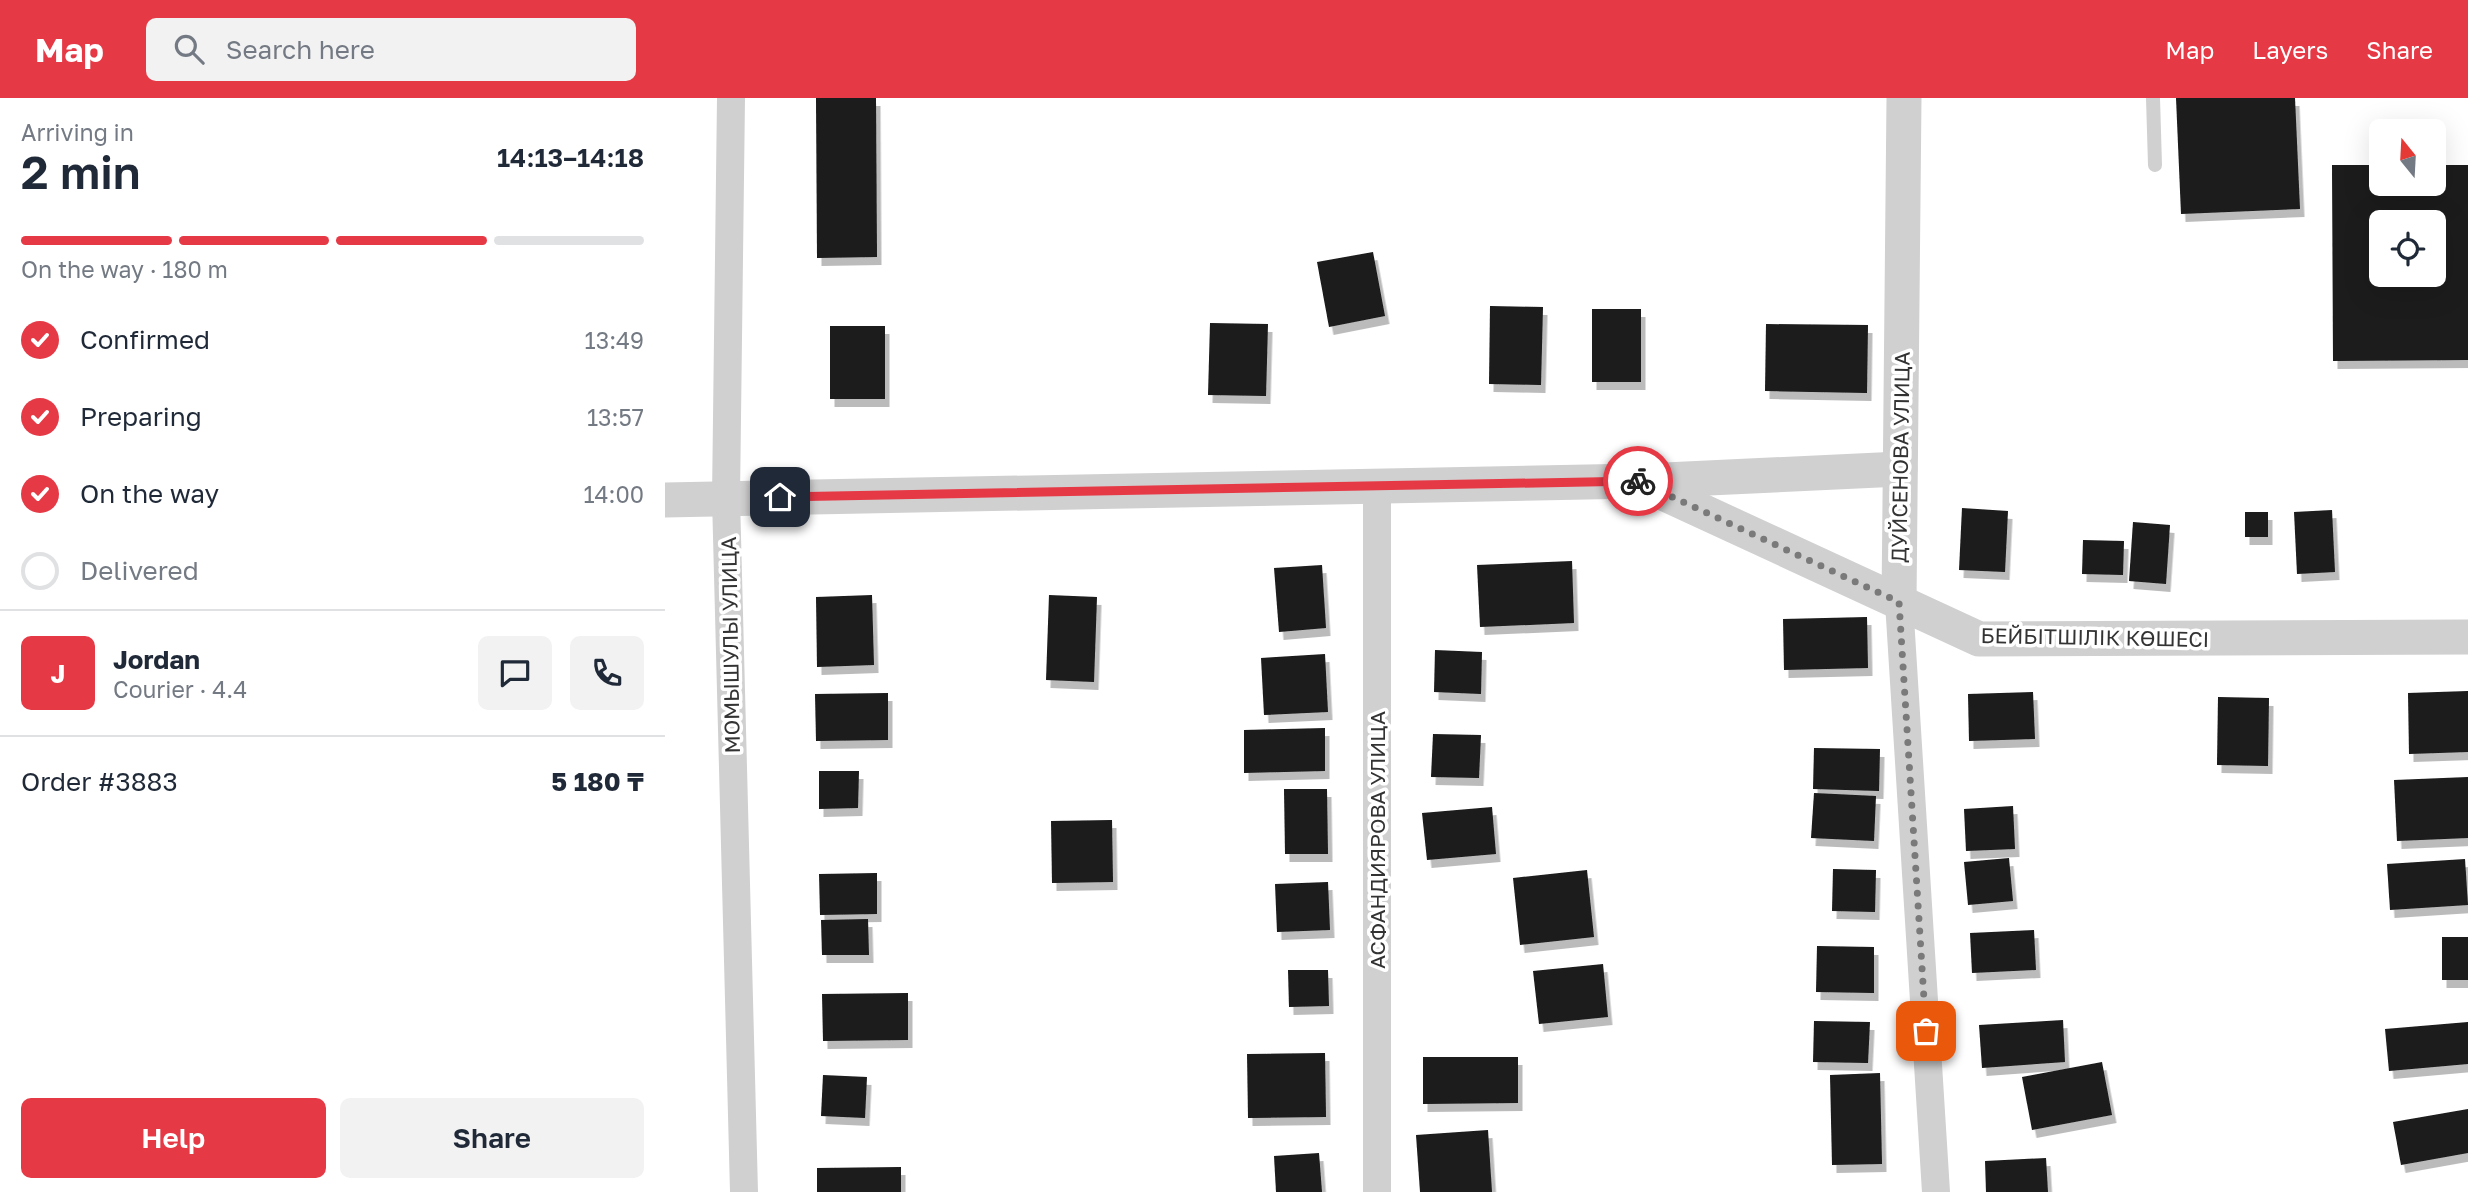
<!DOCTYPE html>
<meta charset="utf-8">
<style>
:root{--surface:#fff;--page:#f2f2f3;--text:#1f2937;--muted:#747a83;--line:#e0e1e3;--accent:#e63946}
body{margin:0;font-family:"Golos Text",sans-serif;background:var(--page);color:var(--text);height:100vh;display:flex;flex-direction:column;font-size:26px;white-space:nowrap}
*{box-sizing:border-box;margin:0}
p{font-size:23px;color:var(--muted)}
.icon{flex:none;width:38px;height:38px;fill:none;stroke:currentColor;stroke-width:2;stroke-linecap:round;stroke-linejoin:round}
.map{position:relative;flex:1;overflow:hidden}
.details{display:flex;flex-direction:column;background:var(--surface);width:665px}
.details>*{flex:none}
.needle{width:46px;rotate:342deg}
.fabs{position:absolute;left:1704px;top:21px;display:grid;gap:14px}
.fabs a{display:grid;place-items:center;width:77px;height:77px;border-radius:10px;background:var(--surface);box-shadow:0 7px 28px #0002;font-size:35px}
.pin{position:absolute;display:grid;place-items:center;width:60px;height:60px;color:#fff;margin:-30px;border-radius:14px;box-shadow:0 4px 10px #0006}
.courier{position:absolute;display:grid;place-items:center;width:70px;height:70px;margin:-35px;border:5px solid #e63946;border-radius:50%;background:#fff;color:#222;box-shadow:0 2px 9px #0007}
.summary em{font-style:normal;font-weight:600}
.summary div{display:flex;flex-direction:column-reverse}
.summary{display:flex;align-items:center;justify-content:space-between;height:119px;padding:0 21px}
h1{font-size:46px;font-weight:600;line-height:52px}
.bar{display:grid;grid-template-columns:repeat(4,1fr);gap:10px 7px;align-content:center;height:84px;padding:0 21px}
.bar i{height:9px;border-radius:5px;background:var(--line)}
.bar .active{background:var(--accent)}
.bar p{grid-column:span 4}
.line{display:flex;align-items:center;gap:18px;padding:0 21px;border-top:2px solid var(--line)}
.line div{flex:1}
.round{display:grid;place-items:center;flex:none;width:74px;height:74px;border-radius:10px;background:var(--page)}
ol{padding:0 21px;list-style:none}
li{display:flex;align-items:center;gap:21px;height:77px}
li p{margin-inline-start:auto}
li .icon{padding:7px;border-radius:50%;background:var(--accent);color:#fff;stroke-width:4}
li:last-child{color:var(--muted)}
li i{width:38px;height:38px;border:4px solid var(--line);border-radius:50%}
.cta{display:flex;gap:14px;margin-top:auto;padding:14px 21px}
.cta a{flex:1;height:80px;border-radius:10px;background:var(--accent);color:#fff;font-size:28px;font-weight:600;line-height:80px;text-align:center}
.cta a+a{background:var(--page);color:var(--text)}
header{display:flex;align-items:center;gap:42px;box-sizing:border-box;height:98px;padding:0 35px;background:var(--accent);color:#fff}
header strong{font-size:33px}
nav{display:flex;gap:38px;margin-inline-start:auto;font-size:24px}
.search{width:490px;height:63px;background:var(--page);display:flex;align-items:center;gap:18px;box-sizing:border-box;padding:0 24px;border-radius:10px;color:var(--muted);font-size:26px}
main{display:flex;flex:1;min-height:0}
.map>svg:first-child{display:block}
.building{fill:#1a1a1a;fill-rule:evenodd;filter:url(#shadow)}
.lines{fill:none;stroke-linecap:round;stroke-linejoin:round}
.service{stroke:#d0d0d0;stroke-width:14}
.minor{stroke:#d0d0d0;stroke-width:28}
.tertiary{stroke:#d0d0d0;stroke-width:35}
.done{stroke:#7a7a7a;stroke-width:7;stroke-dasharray:0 12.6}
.route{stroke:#e63946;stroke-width:9}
.labels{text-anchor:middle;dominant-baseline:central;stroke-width:7;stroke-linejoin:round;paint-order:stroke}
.street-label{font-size:21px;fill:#333;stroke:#fff}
</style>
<header>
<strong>Map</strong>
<div class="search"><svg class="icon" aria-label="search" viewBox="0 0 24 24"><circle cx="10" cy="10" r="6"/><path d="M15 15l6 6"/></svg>Search here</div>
<nav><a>Map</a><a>Layers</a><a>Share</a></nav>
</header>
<main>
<section class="details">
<div class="summary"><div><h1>2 min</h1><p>Arriving in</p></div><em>14:13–14:18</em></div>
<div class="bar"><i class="active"></i><i class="active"></i><i class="active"></i><i></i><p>On the way · 180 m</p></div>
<ol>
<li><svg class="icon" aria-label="check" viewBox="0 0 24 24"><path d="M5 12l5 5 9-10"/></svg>Confirmed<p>13:49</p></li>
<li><svg class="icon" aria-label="check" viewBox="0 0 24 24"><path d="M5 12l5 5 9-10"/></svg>Preparing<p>13:57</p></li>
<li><svg class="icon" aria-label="check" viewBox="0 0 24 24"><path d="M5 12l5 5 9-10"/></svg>On the way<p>14:00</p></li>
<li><i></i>Delivered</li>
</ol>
<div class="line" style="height:126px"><b class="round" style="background:var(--accent);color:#fff">J</b><div><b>Jordan</b><p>Courier · 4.4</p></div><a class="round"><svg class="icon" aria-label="chat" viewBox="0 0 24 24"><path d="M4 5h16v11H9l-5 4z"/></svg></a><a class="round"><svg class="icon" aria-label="phone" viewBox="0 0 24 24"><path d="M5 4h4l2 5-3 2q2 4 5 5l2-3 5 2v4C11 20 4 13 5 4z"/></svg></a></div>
<div class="line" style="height:91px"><div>Order #3883</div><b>5 180 ₸</b></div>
<div class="cta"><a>Help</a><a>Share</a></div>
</section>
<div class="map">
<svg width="1803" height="1094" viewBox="0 0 1803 1094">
<defs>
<filter id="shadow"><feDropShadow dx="4.5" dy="8" stdDeviation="0" flood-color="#0004"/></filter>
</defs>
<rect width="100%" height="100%" fill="#fff"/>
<g class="building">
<polygon points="151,0 211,0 212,159 152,160"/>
<polygon points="1511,0 1630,0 1635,111 1516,116"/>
<path d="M1667,67H1717V86H1769V67H1803V262L1668,263ZM1717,124H1769V177H1717Z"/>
<polygon points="708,154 720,218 664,229 652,164"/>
<polygon points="825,208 878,209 876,287 824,286"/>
<rect x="927" y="211" width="49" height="73"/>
<polygon points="545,225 603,226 601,298 543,297"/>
<polygon points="1101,226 1203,227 1202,295 1100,293"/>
<rect x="165" y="228" width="55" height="73"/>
<polygon points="1297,410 1343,413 1340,474 1294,472"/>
<polygon points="1667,412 1670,474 1632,476 1629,414"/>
<rect x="1580" y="414" width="23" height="25"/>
<polygon points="1468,424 1505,427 1501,486 1464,483"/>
<polygon points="1418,442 1459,443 1458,477 1417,476"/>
<polygon points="907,463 909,525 815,529 812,467"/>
<polygon points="657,467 661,530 614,534 609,470"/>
<polygon points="207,497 209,567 152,569 151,499"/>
<polygon points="384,497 432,499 429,584 381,582"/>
<polygon points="1202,519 1203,570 1119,572 1118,521"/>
<polygon points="770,552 817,554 816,596 769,594"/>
<polygon points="660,556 663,614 599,617 596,560"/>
<polygon points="1803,593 1803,654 1744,656 1743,595"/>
<polygon points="1368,594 1370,641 1304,643 1303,596"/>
<polygon points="223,595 223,642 151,643 150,596"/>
<polygon points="1553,599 1604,600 1603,668 1552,667"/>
<polygon points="660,630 660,673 579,675 579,632"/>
<polygon points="768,636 816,637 814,680 766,679"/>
<polygon points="1149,650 1215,651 1214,693 1148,691"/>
<polygon points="154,673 194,673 193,710 154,711"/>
<polygon points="1803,679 1803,740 1732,743 1729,682"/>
<polygon points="619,691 662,691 663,756 620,756"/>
<polygon points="1149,695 1211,698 1209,743 1146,740"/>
<polygon points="1348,708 1350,751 1301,753 1299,711"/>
<polygon points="827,709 831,756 762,762 757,715"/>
<polygon points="447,722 448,784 387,785 386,723"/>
<polygon points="1344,760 1348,803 1303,807 1299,764"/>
<polygon points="1800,761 1803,807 1725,812 1722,766"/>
<polygon points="1168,771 1211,772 1210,814 1167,813"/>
<polygon points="922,772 929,839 855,847 848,780"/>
<polygon points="212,775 212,816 155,817 154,776"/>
<polygon points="663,784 665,832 612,834 610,786"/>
<polygon points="203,821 204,857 157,857 156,822"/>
<polygon points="1369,832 1371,872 1307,875 1305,835"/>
<rect x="1777" y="839" width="26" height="43"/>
<polygon points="1152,848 1209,849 1209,895 1151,894"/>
<polygon points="938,866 943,919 874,926 868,873"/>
<polygon points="623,872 663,872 664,908 624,909"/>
<polygon points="243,895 243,942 158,943 157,896"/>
<polygon points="1398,922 1400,964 1317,970 1314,927"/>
<polygon points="1149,923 1205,924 1203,965 1148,964"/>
<polygon points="1803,924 1803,966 1724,973 1720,931"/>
<polygon points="660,955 661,1019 583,1020 582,956"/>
<polygon points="758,959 853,959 853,1005 758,1006"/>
<polygon points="1437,964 1447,1017 1367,1032 1357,979"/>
<polygon points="1215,975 1217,1066 1167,1067 1165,977"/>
<polygon points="158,977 202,979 200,1020 156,1018"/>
<polygon points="1803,1011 1803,1055 1736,1067 1728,1024"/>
<polygon points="823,1032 827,1094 755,1094 751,1037"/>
<polygon points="654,1055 657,1094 611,1094 609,1058"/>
<polygon points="1381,1060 1383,1094 1321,1094 1320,1063"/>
<polygon points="236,1069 236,1094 152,1094 152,1070"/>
</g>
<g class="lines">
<polyline class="service" points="1488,0 1490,67"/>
<g class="minor">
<polyline points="66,0 61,400 79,1094"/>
<polyline points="1234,504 1271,1094"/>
<polyline points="712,1094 712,390"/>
</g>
<g class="tertiary">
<polyline points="979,383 1235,371"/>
<polyline points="0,402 972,383 1314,541 1803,539"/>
<polyline points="1234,504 1239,0"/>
</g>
</g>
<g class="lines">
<polyline class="done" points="973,383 1234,504 1261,933"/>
<polyline class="route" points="115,399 973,383"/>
</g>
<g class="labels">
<g class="street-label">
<text transform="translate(1235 359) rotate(-89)">ДУЙСЕНОВА УЛИЦА</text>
<text transform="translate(1430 539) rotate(1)">БЕЙБІТШІЛІК КӨШЕСІ</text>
<text transform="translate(65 547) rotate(-91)">МОМЫШУЛЫ УЛИЦА</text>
<text transform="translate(712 742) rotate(-90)">АСФАНДИЯРОВА УЛИЦА</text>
</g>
</g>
</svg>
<div class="fabs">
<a><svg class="needle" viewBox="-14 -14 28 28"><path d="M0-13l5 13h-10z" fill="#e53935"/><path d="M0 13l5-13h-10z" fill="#747a83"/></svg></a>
<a><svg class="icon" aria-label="locate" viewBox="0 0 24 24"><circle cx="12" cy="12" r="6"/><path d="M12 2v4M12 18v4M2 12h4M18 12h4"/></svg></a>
</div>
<div class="pin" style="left:1261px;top:933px;background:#ea580c"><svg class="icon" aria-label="bag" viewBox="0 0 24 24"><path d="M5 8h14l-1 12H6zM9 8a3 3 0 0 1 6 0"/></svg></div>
<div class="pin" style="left:115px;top:399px;background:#1f2937"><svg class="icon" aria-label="home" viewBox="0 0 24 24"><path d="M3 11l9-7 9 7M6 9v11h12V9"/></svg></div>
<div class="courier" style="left:973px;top:383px"><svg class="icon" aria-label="bike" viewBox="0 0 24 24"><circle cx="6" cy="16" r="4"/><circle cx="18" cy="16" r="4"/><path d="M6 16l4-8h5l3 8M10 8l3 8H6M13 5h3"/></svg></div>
</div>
</main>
